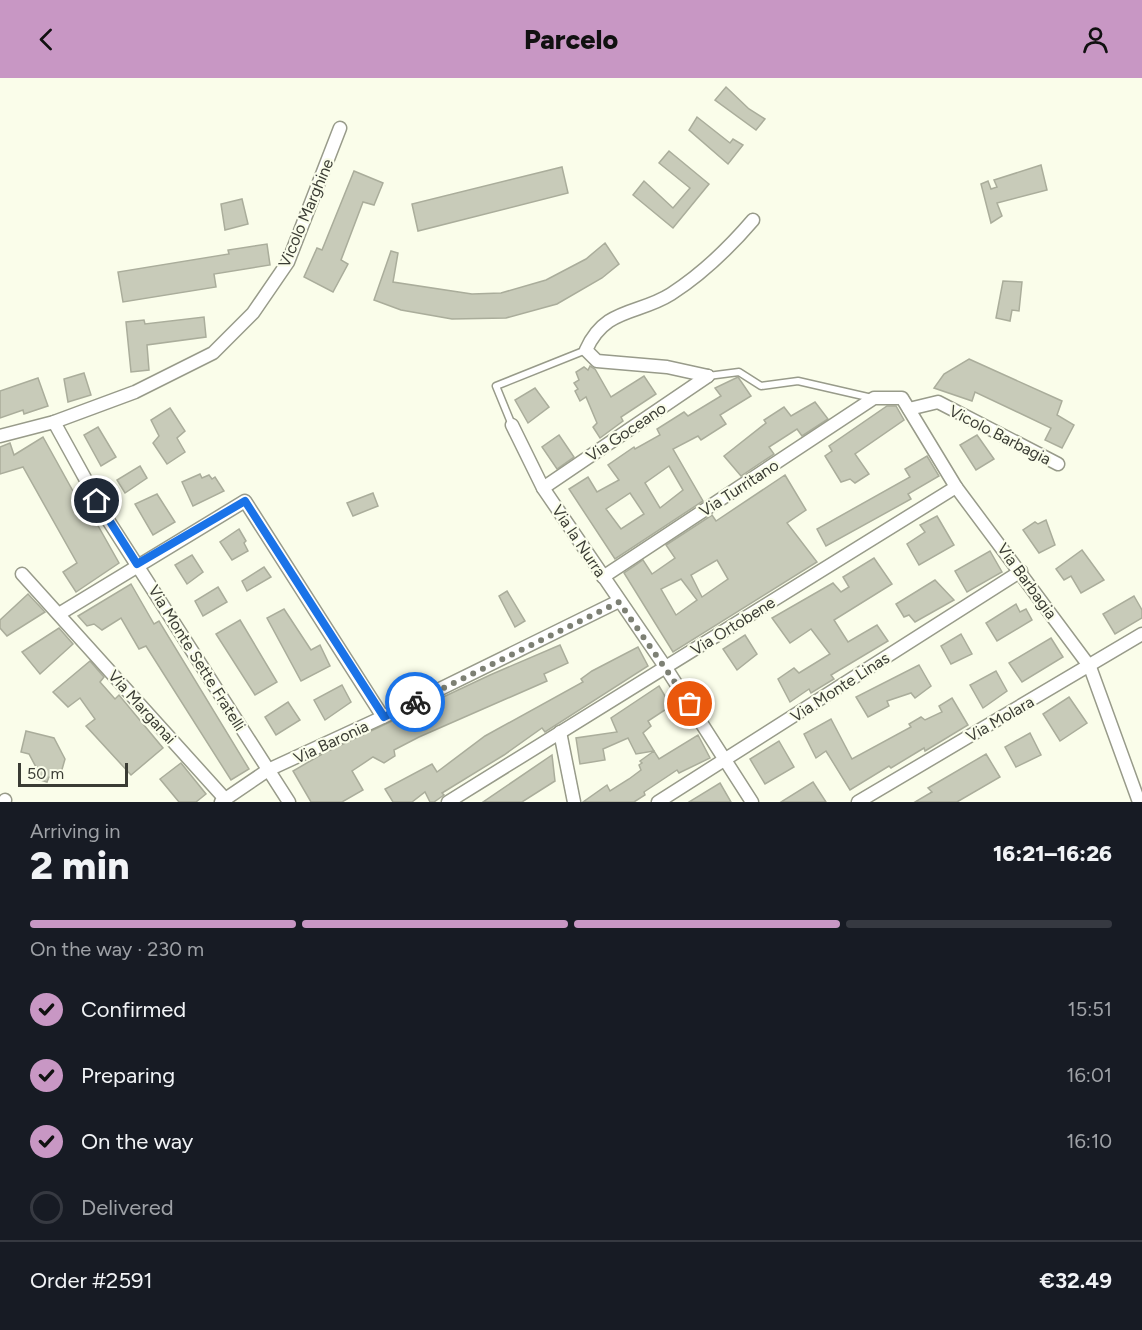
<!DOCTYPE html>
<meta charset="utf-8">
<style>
:root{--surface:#171b24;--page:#20242c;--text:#f1f3f6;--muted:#9ea1a6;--line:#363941;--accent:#c897c4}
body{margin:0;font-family:Figtree,sans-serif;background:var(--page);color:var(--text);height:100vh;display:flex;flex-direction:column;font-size:22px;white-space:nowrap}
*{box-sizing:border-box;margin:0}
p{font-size:20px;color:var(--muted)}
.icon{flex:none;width:33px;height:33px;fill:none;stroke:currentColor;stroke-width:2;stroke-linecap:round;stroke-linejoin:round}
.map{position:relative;height:724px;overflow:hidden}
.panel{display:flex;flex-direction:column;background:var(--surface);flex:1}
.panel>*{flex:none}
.scale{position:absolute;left:18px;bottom:15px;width:110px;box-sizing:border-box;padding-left:6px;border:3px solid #3a3c34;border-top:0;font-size:16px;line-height:21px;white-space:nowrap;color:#3a3c34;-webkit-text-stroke:4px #fafdea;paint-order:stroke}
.pin{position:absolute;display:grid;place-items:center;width:51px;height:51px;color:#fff;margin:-26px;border:3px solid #fff;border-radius:50%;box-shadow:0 2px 6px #0007}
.courier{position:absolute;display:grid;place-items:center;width:60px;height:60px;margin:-30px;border:4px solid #1a73e8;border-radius:50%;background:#fff;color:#222;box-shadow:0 2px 8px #0007}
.overview em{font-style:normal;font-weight:800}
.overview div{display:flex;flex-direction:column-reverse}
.overview{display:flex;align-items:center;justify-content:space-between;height:102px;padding:0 30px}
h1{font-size:39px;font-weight:800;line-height:45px}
.bar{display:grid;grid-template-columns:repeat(4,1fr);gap:9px 6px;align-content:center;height:72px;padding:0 30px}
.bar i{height:8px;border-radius:4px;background:var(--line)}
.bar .on{background:var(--accent)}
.bar p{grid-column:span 4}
.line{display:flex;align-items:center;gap:15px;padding:0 30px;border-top:2px solid var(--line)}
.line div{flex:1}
ol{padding:0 30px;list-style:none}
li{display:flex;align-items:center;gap:18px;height:66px}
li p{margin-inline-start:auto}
li .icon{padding:6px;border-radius:50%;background:var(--accent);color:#111;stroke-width:4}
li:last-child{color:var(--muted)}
li i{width:33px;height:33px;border:3px solid var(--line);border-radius:50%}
header{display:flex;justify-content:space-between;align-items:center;height:78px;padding:0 30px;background:var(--accent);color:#111;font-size:27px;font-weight:800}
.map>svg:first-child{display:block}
.building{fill:#c8cbb9;stroke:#aaad9b;stroke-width:1.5;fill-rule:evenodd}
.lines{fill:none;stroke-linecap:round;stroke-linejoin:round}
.service-casing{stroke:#989b8a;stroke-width:9}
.minor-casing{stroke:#989b8a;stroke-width:15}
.service{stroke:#fff;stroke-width:6}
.minor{stroke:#fff;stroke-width:12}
.done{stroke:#7d8074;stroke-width:6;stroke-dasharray:0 10.8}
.route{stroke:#1a73e8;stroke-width:8}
.labels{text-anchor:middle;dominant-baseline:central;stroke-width:4.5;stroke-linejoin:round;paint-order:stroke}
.street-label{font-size:16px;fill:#3a3c34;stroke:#fafdea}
</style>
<header><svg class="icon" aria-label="back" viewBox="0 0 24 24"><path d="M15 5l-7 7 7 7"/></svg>Parcelo<svg class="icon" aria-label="person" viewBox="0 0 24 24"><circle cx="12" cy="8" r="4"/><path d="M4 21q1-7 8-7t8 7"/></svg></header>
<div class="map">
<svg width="1142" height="724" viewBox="0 0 1142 724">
<rect width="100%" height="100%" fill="#fafdea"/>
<g class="building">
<polygon points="726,9 749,31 765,41 756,52 715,22"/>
<polygon points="697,39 730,65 733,61 743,67 728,86 689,52"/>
<polygon points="669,73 709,106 673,150 633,117 644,103 673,130 690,110 659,85"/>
<polygon points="1041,87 1047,112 997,125 1002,138 991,145 981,106 988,103 991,111 997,109 994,102"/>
<polygon points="562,89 568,115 418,153 412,126"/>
<polygon points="354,93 383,105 374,127 363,124 341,182 348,186 333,214 304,199 317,170 322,172"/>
<polygon points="242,121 248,146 225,152 221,126"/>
<polygon points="605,165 619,186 602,200 557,226 506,240 452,241 401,232 374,222 391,173 398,175 393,204 472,216 501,215 546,202 586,181"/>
<polygon points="267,166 270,187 214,196 216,209 123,224 118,194 229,176 228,172"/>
<polygon points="1003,203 1022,204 1019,233 1012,232 1010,243 996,240"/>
<polygon points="204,239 206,259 147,267 149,292 131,294 126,244 144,242 145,246"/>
<polygon points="969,281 1062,323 1057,337 1074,347 1062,370 1045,362 1051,350 975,314 972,323 934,310 944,296"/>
<polygon points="590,288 595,291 611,319 644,298 656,316 621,339 623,343 600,360 593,349 597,345 586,319 580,323 575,313 578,311 574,305 579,302 576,294 584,289 588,292"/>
<polygon points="84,295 91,317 68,324 64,301"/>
<path d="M738,299L751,318L720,337L726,346L701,362L698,358L673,371L703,423L615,481L569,411L588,399L597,414L619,402L608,387L634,369L635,371L660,357L657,351L684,334L688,338L721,318L715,310ZM669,388L683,412L660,430L645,405ZM630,415L644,436L621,451L606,431Z"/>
<polygon points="38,300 48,328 24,336 23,332 0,340 0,313"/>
<polygon points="535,310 549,329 528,345 515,322"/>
<polygon points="815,324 828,341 802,358 797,351 769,369 774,376 741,398 724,378 766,345 764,342 784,329 791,338"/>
<polygon points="887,328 896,328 904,342 855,376 869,396 855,405 850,401 841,404 825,378 832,373 829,368"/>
<polygon points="170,330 185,353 177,360 185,374 167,386 153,365 159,358 151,342"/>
<polygon points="98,349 116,379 101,388 84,357"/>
<polygon points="559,357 574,379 557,391 542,369"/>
<polygon points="977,357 994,381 976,392 960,367"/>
<polygon points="43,359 84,433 88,430 119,485 76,514 63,494 77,485 23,389 0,396 0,369 10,365 14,377"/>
<polygon points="927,378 939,398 908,416 911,421 826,468 817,451 910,399 905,391"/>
<polygon points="140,388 147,400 125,415 117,402"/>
<polygon points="200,396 202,400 209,397 212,401 215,399 224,413 193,428 182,404"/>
<path d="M785,397L806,432L787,445L817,484L673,574L624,495L643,482L652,496L675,480L666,467L712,437L716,443ZM717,482L728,501L702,519L691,497ZM681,501L697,522L676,537L661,511Z"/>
<polygon points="373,415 378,428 353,438 347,425"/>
<polygon points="157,416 175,444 153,457 135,426"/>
<polygon points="937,438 954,467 919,487 907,466 925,454 920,447"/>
<polygon points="1046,442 1055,467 1039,475 1023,452 1035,444 1038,446"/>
<polygon points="239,451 246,463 244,465 248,473 232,482 220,464"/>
<polygon points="1082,472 1104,502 1081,515 1071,498 1064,502 1056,491"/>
<polygon points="990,473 1002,494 967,514 955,493"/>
<polygon points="192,477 203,494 187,506 175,487"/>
<polygon points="874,480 892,506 834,542 848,564 877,547 888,563 831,597 834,601 811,615 809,611 790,624 778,601 794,590 799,595 830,576 811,551 790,565 772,540 833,505 841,514 849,509 843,499"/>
<polygon points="264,489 271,499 247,513 242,503"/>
<polygon points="935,502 954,522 915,544 909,537 904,539 896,526"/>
<polygon points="131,506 154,546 159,543 249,691 231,702 146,568 139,571 121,540 102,552 94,546 87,548 78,538"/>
<polygon points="218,509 227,524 203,538 195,523"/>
<polygon points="507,513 525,543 515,549 499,518"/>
<polygon points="28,516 45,534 7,558 0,550 0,542"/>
<polygon points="1134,518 1142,532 1142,540 1115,556 1103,536"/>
<polygon points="1016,526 1020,534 1026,531 1032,542 997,563 986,545"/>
<polygon points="284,531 311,572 320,567 330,588 301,603 267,540"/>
<polygon points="240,542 277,604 255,617 216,556"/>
<polygon points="59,550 73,566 40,596 22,574"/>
<polygon points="961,556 972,576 951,586 941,568"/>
<polygon points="745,557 757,576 737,592 723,571"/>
<polygon points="1051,560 1063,579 1022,604 1009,585"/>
<polygon points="560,567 568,585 544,596 547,603 419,659 394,672 395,678 384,685 373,679 352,693 363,712 342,724 311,724 293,693 324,675 490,597"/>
<polygon points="638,569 648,588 545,654 542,650 504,677 442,715 444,717 434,724 430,724 425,714 412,724 393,724 385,711 432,686 437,694 485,658 583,604 581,601 592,593"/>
<polygon points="90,583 104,599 100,604 115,621 119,617 163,670 131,697 86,648 95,641 80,620 68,629 53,614"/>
<polygon points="919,587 931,608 915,620 911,615 887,623 889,628 868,639 856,619"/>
<polygon points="996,593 1007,613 983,630 970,607"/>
<polygon points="342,607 351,624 325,642 314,622"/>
<polygon points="659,608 671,628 648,643 651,648 643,655 654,673 636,676 628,660 603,671 605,682 580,686 576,660 617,654 611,640"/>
<polygon points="1069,619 1087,645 1060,663 1043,636"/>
<polygon points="952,620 968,647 925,673 924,670 891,690 889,688 850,712 826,673 816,680 804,656 831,641 852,681 911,649 909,646 921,639 925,642 942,634 939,628"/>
<polygon points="288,624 300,642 276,657 265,639"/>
<polygon points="26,653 54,660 65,681 61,695 57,695 55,700 49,699 47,704 34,700 37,691 29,676 21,674"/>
<polygon points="1030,655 1041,677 1016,689 1005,669"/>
<polygon points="698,657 710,680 679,695 677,692 644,714 645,717 634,724 583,724 607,707 610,713 629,701 641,692 639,687 642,685 640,683 654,673 659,681"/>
<polygon points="779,663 794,689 765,706 750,681"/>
<polygon points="986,676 1000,699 957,724 915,724 932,714 928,710"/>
<polygon points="552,677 555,703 522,724 483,724"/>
<polygon points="181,685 206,716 196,724 179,724 160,701"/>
<polygon points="813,704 826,724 781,724"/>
<polygon points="720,705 731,724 689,724"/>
</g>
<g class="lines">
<defs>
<g id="service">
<polyline points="708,298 739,294 761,308 798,303 872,320"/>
<polyline points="512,347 496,308 586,272"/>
</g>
<g id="minor">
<path d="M708,298L667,289L597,283L586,272C605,229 638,237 671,216C702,196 729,170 753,142"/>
<polyline points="909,331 938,324 1058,386"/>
<polyline points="54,344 108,442 289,724"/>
<polyline points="512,347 543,410 666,590 752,724"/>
<polyline points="0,358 54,344 135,314 213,275 253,235 288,184 340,50"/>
<polyline points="543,410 708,298"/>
<polyline points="22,496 226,722"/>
<polyline points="603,499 874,320 902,320 956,409 1090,589 1139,724"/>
<polyline points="59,536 245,423 383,639"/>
<polyline points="560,654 574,724"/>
<polyline points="4,724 5,722"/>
<polyline points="221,724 268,692 383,639 619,523"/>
<polyline points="448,724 956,409"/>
<polyline points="658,724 1021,493"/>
<polyline points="858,724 1142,556"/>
</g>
</defs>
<use href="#service" class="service-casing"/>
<use href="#minor" class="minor-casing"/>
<use href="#service" class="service"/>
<use href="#minor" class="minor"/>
</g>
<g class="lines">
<polyline class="done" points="415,624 619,524 690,626"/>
<polyline class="route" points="97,423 137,486 245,423 384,639 415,624"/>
</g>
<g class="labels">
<g class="street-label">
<text transform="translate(306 135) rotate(-67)">Vicolo Marghine</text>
<text transform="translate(626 354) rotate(-34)">Via Goceano</text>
<text transform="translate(1000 357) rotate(27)">Vicolo Barbagia</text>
<text transform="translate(739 410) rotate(-33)">Via Turritano</text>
<text transform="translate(579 463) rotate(56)">Via la Nurra</text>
<text transform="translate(1027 503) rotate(54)">Via Barbagia</text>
<text transform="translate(733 548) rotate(-32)">Via Ortobene</text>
<text transform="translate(197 580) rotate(58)">Via Monte Sette Fratelli</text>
<text transform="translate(840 609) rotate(-33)">Via Monte Linas</text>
<text transform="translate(142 629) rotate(48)">Via Marganai</text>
<text transform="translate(1000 641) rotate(-30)">Via Molara</text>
<text transform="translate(331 664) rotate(-25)">Via Baronia</text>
</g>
</g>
</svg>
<div class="scale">50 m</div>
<div class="pin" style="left:690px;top:626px;background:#ea580c"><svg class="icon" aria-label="bag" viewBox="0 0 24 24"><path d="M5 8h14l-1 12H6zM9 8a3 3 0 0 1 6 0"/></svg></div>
<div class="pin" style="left:97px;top:423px;background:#1f2937"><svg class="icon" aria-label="home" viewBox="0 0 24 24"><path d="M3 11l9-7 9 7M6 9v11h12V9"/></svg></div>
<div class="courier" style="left:415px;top:624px"><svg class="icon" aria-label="bike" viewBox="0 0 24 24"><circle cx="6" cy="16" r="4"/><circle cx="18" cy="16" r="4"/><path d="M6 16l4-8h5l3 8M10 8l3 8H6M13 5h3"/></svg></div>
</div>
<section class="panel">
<div class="overview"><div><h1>2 min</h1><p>Arriving in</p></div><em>16:21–16:26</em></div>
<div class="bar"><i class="on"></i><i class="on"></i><i class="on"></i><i></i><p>On the way · 230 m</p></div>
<ol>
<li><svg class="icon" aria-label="check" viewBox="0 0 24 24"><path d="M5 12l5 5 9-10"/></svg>Confirmed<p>15:51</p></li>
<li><svg class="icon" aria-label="check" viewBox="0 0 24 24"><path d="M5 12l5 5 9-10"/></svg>Preparing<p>16:01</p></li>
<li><svg class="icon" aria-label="check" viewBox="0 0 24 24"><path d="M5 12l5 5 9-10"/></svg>On the way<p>16:10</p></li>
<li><i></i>Delivered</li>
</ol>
<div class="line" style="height:78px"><div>Order #2591</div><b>€32.49</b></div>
</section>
